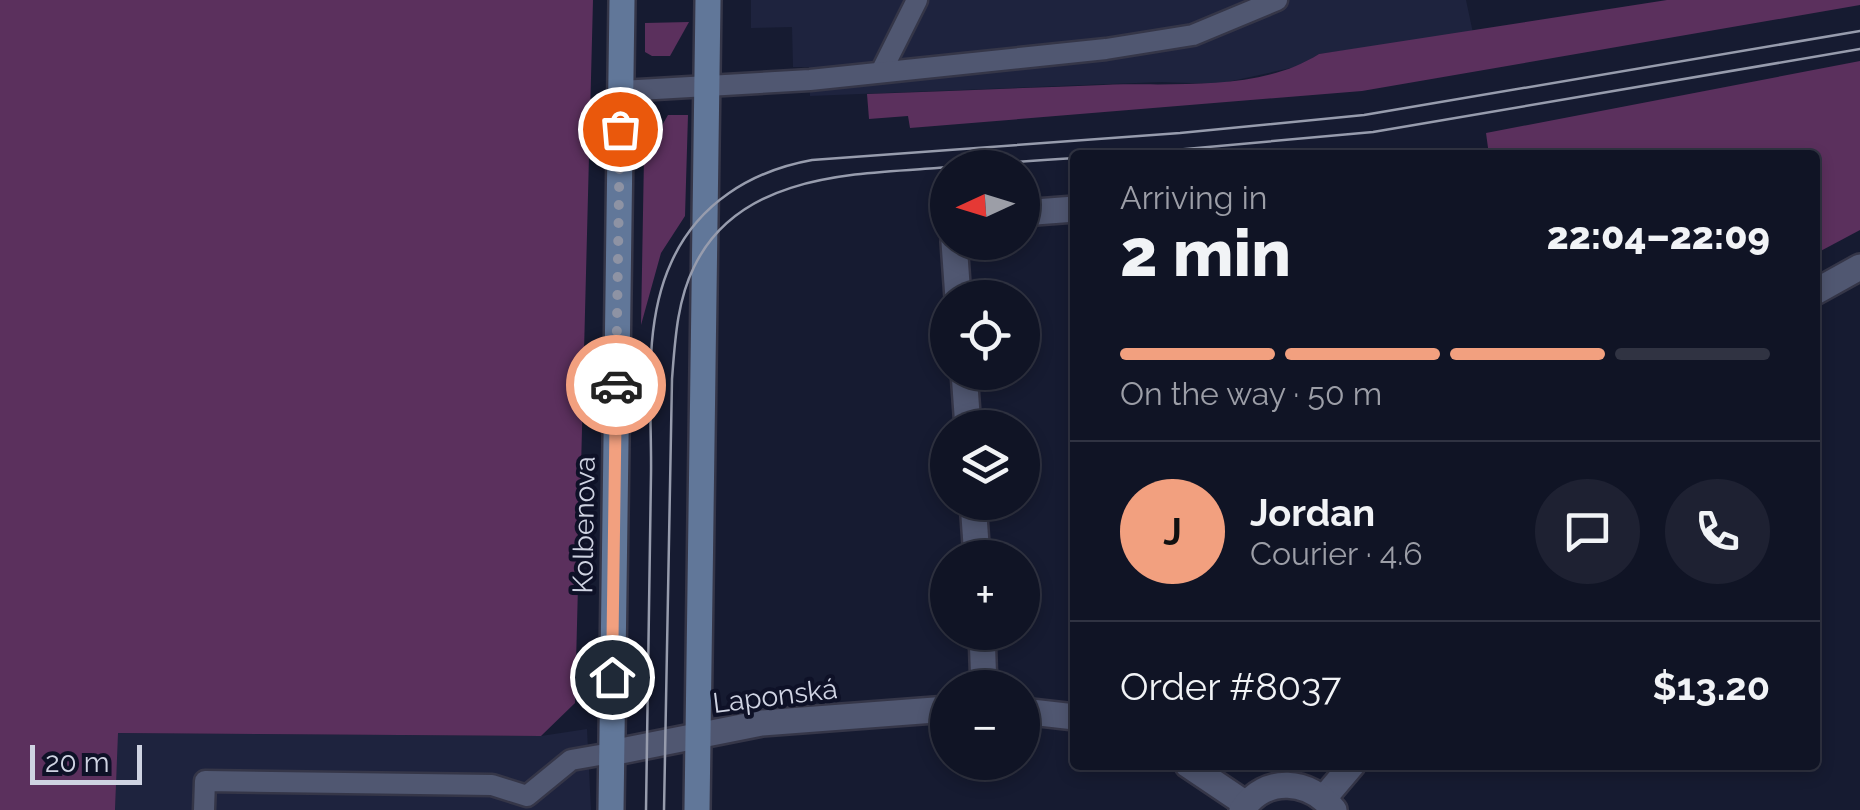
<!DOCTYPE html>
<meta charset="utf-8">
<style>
:root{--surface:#101425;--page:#1e2132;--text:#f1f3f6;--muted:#9c9ea7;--line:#303342;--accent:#f2a07f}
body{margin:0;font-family:Raleway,sans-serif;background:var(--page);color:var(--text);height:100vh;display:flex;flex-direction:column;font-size:38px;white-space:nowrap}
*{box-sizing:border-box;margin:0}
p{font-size:32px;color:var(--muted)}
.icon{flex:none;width:55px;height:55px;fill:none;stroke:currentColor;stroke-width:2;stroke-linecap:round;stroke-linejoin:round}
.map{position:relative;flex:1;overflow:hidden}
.sheet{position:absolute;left:1070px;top:150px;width:750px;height:620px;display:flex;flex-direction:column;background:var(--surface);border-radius:10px;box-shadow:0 5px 15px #0003,0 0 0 2px var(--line)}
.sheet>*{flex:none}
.needle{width:65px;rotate:266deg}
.controls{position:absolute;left:930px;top:150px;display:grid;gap:20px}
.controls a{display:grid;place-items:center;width:110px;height:110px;border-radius:50%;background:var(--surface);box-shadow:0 5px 15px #0003,0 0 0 2px var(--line);font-size:50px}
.scale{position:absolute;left:30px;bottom:25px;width:112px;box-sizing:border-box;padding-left:10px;border:5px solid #cfd3e2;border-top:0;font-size:28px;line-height:35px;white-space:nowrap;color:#cfd3e2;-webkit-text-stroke:8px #0e1127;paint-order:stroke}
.pin{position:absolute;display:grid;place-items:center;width:85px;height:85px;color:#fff;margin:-42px;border:5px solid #fff;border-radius:50%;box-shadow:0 2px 10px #0007}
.courier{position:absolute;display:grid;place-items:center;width:100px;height:100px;margin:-50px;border:8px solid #f2a07f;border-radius:50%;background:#fff;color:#222;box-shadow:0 2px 12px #0007}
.head em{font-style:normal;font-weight:800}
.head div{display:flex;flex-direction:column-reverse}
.head{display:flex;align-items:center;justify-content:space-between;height:170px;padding:0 50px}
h1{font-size:65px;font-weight:800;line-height:75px}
.bar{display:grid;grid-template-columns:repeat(4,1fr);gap:15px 10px;align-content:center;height:120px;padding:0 50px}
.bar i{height:12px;border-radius:8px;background:var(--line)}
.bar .current{background:var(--accent)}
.bar p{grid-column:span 4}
.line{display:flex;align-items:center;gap:25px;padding:0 50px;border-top:2px solid var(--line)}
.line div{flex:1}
.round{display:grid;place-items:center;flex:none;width:105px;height:105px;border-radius:52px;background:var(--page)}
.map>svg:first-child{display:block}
.built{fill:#1e233e}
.green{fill:#5b305d}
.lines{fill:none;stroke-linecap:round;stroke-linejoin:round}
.lane-casing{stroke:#353648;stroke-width:25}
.street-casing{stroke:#353648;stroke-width:30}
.secondary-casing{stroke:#353648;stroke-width:30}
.lane{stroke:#505771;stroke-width:20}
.street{stroke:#505771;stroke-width:25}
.secondary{stroke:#617799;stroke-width:25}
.tram{stroke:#979cad;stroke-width:2.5}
.done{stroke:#8e93a4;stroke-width:10;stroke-dasharray:0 18}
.route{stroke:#f2a07f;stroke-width:12}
.labels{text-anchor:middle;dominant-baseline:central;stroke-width:8;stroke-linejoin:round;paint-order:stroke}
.street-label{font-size:28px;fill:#cfd3e2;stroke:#0e1127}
</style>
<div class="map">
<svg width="1860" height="810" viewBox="0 0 1860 810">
<rect width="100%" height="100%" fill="#161b31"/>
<g class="built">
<polygon points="751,0 1466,0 1473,33 1319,54 1300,66 1218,84 1161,82 810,96 809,67 793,67 792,27 751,28"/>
<polygon points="587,729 591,810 115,810 117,733 541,736"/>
</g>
<g class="green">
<polygon points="0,0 593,0 575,703 541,736 118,733 115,810 0,810"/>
<path d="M1667,0H1860V5L1362,91L910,128L908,116L869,119L867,94C945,91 1024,88 1103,85C1173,82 1257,93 1319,54Z"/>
<polygon points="689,22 670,56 652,56 645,52 645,23"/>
<polygon points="1860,61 1860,230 1815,254 1815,155 1489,155 1486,133"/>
<polygon points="668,115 688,115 685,216 661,253 641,325 644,157"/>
</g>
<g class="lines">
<defs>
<g id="lane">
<polyline points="881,72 917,0"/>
<polyline points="621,91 810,80 1106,49 1193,35 1277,0"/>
<polyline points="204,810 205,781 492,785 527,796 571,760 611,753"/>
</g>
<g id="street">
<polyline points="1022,213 1075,209"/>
<polyline points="954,242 958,298"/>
<polyline points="1815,292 1860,267"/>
<polyline points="964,372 968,428"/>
<polyline points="973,502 977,558"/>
<polyline points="982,632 984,688"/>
<polyline points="1022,711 1075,717"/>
<polyline points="611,753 762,723 948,709"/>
<polyline points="1188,765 1246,804"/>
<polyline points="1324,798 1352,765"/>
<path d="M1242,810C1266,775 1309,779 1334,810"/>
</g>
<g id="secondary">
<polyline points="611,810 622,0"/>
<polyline points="697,810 708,0"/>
</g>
</defs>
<use href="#lane" class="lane-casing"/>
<use href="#street" class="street-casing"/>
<use href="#secondary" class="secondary-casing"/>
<use href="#lane" class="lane"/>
<use href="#street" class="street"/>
<use href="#secondary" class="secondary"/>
<g class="tram">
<polyline points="1119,155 1373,132 1860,49"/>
<path d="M646,810C648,698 649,586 651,474C652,406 642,326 671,263C697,204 751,171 812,160L1180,133L1364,115L1860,31"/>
<path d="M664,810L672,379C675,341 677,301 694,267C738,175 850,174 937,168C983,164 1029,161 1075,158"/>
</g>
</g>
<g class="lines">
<polyline class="done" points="616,385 620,129"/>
<polyline class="route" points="612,677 616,385"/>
</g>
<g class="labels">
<g class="street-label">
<text transform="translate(584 525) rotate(-89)">Kolbenova</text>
<text transform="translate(775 696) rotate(-7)">Laponská</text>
</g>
</g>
</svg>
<div class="controls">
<a><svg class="needle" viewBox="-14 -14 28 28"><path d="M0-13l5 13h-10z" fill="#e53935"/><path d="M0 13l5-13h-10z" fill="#9c9ea7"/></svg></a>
<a><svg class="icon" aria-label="locate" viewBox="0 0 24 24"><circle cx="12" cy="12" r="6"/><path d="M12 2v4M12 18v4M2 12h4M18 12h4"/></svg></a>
<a><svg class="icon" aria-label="layers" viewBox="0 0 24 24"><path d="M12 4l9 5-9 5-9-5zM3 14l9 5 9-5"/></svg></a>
<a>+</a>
<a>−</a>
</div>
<div class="scale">20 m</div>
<div class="pin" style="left:620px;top:129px;background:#ea580c"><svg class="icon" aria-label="bag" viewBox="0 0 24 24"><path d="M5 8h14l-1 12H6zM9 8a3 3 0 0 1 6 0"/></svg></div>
<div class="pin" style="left:612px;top:677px;background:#1f2937"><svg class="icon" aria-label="home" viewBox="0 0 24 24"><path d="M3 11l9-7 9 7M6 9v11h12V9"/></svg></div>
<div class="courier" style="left:616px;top:385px"><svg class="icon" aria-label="car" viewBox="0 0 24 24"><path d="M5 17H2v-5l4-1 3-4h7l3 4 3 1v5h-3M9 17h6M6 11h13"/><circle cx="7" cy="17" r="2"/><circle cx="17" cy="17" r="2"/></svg></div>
<section class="sheet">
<div class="head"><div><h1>2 min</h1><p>Arriving in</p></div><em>22:04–22:09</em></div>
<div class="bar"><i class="current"></i><i class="current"></i><i class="current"></i><i></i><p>On the way · 50 m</p></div>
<div class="line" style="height:180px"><b class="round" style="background:var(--accent);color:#111">J</b><div><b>Jordan</b><p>Courier · 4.6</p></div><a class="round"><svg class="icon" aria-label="chat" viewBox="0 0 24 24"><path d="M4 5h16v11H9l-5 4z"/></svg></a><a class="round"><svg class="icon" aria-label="phone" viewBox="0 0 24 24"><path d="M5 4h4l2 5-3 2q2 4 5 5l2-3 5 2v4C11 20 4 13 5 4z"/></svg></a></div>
<div class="line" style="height:130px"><div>Order #8037</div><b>$13.20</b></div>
</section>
</div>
